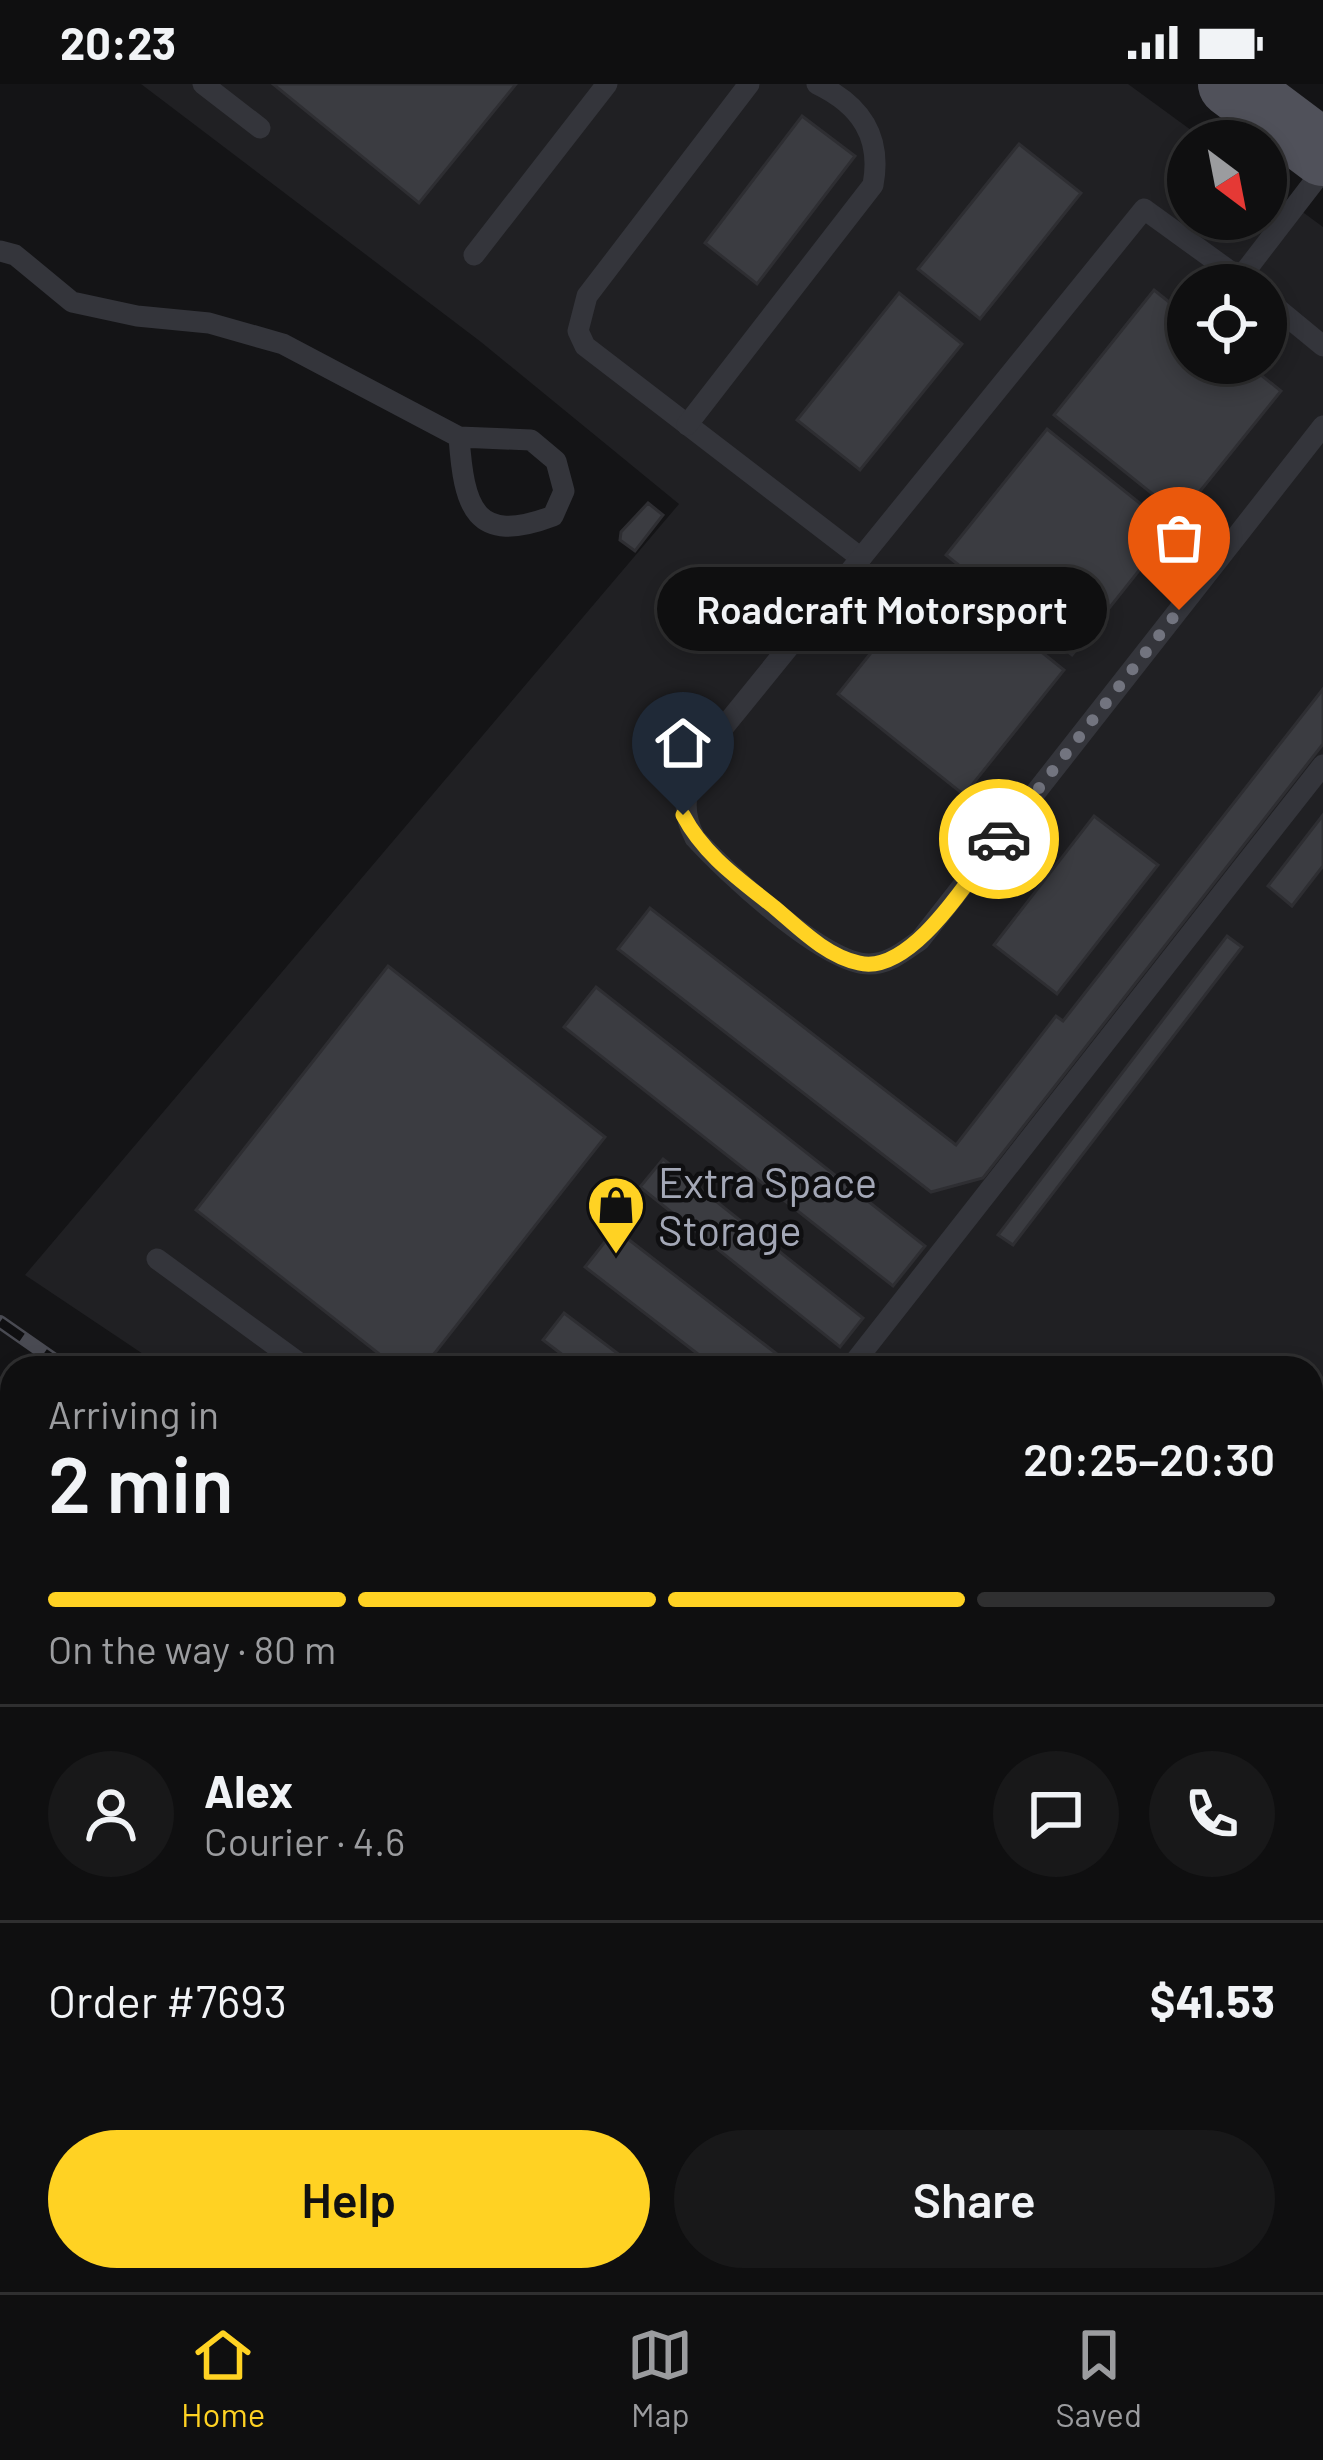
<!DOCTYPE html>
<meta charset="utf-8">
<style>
:root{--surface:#0f0f10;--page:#181819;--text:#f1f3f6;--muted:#9b9c9f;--line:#2f2f30;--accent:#ffd223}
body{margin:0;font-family:Barlow,sans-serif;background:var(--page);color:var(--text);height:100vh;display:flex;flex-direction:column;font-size:45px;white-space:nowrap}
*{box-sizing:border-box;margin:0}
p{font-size:39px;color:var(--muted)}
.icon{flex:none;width:66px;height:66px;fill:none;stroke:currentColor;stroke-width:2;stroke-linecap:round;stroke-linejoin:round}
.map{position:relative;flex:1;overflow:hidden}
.sheet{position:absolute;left:0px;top:1272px;width:1323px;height:936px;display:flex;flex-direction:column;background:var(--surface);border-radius:36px 36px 0 0;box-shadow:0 6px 18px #0003,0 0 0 3px var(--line)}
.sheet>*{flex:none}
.needle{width:78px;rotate:148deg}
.controls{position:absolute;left:1167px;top:36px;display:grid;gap:24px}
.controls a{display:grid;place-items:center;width:120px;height:120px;border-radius:50%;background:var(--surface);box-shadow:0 6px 18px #0003,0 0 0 3px var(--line);font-size:60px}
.pin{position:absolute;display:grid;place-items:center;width:102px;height:102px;color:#fff;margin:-123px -51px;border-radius:50% 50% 50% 0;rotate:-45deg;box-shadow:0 0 12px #0007}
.pin .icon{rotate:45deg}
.courier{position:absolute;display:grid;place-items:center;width:120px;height:120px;margin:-60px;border:9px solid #ffd223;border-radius:50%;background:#fff;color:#222;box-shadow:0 3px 15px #0007}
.bubble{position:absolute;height:84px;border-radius:42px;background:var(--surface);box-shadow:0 6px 18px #0003,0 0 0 3px var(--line);font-size:39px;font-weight:600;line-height:84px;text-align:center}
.summary em{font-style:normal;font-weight:600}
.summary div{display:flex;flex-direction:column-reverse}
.summary{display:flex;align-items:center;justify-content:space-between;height:204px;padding:0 48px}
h1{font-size:78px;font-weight:600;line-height:90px}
.bar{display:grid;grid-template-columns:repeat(4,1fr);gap:18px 12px;align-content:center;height:144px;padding:0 48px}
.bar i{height:15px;border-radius:9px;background:var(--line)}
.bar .selected{background:var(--accent)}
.bar p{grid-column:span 4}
.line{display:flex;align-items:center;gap:30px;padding:0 48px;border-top:3px solid var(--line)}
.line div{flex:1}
.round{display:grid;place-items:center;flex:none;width:126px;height:126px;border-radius:63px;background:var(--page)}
.action{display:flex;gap:24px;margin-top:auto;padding:24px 48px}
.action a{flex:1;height:138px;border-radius:72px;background:var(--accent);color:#111;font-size:48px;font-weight:600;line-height:138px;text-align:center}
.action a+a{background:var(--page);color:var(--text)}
.status{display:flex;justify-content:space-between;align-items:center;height:84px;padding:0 60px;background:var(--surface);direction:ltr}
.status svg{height:33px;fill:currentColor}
.tab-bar{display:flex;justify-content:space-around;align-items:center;height:168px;border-top:3px solid var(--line);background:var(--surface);font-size:33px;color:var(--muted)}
.tab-bar a{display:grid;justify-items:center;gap:6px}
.tab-bar .selected{color:var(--accent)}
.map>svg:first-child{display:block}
.built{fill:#202023;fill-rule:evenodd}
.green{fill:#1e2620}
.building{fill:#3b3c41;stroke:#2e2e32;stroke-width:3}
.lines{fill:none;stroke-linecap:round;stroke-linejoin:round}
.lane{stroke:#34353b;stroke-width:21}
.primary{stroke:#50515a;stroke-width:66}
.rail-casing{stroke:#494a52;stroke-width:14}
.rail{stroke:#0f0f11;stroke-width:9;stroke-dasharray:27;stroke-linecap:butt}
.done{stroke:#72747f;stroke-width:12;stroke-dasharray:0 21.6}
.route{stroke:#ffd223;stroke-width:15}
.labels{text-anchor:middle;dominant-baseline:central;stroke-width:9;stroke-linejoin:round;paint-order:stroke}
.poi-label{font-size:42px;fill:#a4a8b7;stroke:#0f0f11;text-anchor:start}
</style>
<div class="status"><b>20:23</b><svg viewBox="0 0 49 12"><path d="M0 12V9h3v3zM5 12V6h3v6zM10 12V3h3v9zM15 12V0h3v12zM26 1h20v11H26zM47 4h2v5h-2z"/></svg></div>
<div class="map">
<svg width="1323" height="2208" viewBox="0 0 1323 2208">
<rect width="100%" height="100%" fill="#141416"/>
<path class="built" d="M141,0H1128L1206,57H1188V135H1266V101L1323,143V1375L1311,1391V1284H164L25,1191L679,420L481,258ZM1188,201H1266V279H1188Z"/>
<g class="green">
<polygon points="0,1450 12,1458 12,1505 0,1527"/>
<polygon points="135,2196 1055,2196 1072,2208 126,2208"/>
</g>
<g class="building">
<polygon points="273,0 516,0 419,119"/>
<polygon points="802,32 855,72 757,200 705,159"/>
<polygon points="1019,60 1081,109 980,235 918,185"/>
<polygon points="1154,206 1188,233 1188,279 1246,279 1281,307 1180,432 1054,331"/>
<polygon points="899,209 962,260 860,386 797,336"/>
<polygon points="1047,345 1172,445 1072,571 946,471"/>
<polygon points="648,419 663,431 635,467 620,456 621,448"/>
<polygon points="938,485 1064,586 964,711 838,610"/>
<polygon points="1323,605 1323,660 983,1094 931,1108 618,865 650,824 956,1061 1056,932 1063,937"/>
<polygon points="1323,731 1323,782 1292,822 1268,802"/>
<polygon points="1094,732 1158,781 1057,910 994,861"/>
<polygon points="1227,852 1242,863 1013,1161 998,1151"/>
<polygon points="388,882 605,1053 423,1284 397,1284 196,1126"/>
<polygon points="596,903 925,1162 893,1202 564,943"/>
<polygon points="663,1075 863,1234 840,1263 640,1103"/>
<polygon points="615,1145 795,1284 716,1284 585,1183"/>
<polygon points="564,1229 637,1284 580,1284 543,1256"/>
</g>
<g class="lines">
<g class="lane">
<polyline points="203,0 260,44"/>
<polyline points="749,0 587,212 578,247 585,262 861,474"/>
<path d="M0,167L15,171L72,218L137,232L209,239L283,260L459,353L531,356L556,377L564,407L553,432C474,462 464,423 459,353"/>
<polyline points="474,171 607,0"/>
<polyline points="1240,194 1323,86"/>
<path d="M1249,201L1144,125L715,654C694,690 674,714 695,754C726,788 824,880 869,880C889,880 904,867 920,856L1323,342"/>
<polyline points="1266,215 1323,262"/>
<path d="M687,341L873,101C882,53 861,21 817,0"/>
<polyline points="157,1175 306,1284"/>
<polyline points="850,1284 1323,681"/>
</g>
<polyline class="primary" points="1231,0 1323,69"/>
<defs>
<g id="rail">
<polyline points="0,1238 66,1284"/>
<polyline points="1311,2158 1323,2166"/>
</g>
</defs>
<use href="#rail" class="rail-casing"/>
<use href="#rail" class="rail"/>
</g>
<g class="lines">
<polyline class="done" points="999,755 1179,526"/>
<path class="route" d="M683,731C704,771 739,795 774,823C799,844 826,872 859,879C912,892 971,791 999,755"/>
</g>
<defs>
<symbol id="shop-pin" viewBox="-11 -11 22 30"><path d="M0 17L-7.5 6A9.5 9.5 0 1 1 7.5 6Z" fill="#ffd223" stroke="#0f0f11"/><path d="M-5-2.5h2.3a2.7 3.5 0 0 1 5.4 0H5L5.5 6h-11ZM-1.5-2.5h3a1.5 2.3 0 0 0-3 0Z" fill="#111"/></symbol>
</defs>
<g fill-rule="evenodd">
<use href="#shop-pin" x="583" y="1088" width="66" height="90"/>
</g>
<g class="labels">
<g class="poi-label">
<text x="658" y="1097">Extra Space<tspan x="658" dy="48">Storage</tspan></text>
</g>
</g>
</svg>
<div class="controls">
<a><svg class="needle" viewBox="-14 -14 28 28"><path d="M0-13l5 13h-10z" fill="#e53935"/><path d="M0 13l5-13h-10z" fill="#9b9c9f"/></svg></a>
<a><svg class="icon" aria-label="locate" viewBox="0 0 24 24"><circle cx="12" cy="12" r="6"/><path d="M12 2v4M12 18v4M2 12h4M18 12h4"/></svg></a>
</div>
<div class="pin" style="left:1179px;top:526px;background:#ea580c"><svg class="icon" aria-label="bag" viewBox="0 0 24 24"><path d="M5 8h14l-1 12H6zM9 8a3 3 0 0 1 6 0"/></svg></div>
<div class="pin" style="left:683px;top:731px;background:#1f2937"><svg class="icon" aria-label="home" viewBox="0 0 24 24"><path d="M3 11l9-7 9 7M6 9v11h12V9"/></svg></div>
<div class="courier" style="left:999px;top:755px"><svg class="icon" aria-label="car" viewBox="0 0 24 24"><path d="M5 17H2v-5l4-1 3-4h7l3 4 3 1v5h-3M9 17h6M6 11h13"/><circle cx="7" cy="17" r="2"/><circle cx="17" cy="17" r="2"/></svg></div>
<div class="bubble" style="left:657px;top:483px;width:450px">Roadcraft Motorsport</div>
<section class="sheet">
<div class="summary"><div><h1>2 min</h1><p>Arriving in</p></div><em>20:25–20:30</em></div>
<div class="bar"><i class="selected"></i><i class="selected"></i><i class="selected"></i><i></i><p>On the way · 80 m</p></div>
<div class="line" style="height:216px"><a class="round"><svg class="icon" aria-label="person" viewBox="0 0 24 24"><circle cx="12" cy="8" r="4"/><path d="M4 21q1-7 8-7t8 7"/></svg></a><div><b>Alex</b><p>Courier · 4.6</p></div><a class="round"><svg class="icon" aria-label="chat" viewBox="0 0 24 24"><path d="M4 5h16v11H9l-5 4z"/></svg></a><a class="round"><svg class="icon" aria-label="phone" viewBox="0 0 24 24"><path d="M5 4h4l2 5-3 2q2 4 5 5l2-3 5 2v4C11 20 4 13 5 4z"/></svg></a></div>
<div class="line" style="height:156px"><div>Order #7693</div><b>$41.53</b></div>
<div class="action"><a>Help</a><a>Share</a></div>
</section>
</div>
<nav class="tab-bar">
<a class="selected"><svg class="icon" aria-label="home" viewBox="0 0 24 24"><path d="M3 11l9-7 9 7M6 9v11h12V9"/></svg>Home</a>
<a><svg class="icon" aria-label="map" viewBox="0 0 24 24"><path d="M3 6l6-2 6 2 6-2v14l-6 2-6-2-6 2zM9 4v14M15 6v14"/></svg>Map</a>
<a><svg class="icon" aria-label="saved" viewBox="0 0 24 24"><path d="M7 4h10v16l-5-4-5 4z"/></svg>Saved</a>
</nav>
